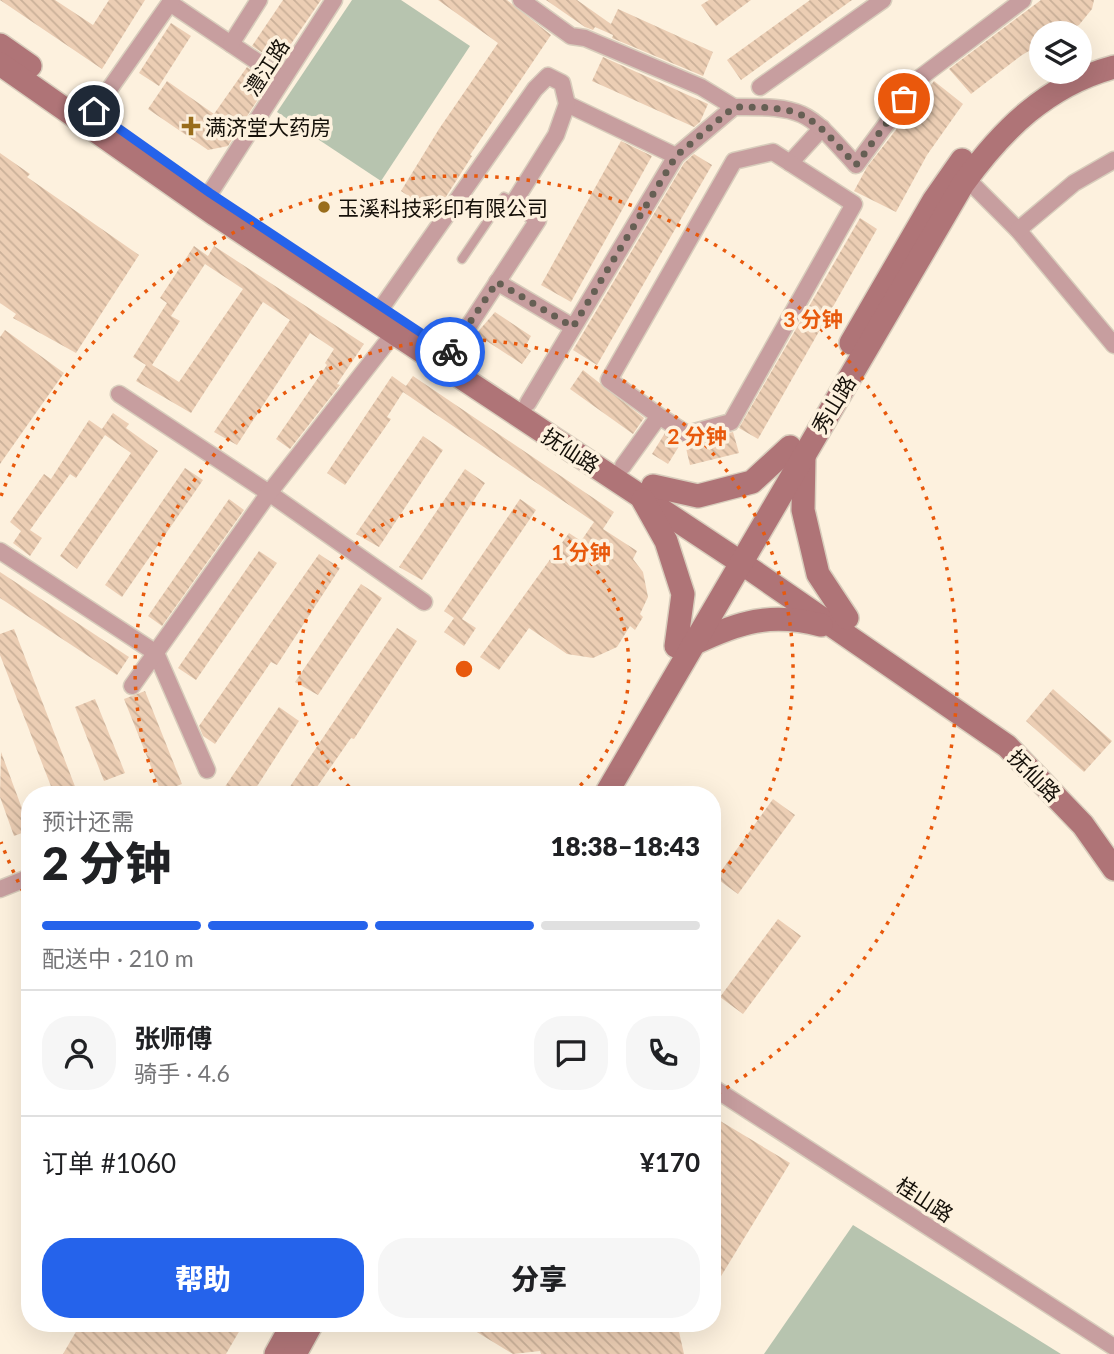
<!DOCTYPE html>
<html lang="zh">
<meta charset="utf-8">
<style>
:root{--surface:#fff;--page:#f6f6f6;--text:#202124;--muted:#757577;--line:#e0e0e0;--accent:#2563eb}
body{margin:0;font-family:Lato,"Noto Sans SC",sans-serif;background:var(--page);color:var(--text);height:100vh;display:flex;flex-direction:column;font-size:26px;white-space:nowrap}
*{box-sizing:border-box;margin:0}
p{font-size:23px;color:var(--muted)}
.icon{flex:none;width:38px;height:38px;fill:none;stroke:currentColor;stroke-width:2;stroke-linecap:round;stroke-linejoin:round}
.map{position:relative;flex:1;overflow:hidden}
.sheet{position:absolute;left:21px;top:786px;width:700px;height:546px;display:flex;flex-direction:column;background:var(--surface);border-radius:28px;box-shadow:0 7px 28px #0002}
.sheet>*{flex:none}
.controls{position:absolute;left:1029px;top:21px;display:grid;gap:14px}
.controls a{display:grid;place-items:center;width:63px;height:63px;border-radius:50%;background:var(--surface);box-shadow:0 7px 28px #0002;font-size:35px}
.pin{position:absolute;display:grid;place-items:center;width:60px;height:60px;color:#fff;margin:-30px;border:4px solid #fff;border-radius:50%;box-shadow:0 2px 7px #0007}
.courier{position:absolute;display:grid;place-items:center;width:70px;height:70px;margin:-35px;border:5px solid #2563eb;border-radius:50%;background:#fff;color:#222;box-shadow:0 2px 9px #0007}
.headline em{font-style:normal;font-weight:800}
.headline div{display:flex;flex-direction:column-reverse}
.headline{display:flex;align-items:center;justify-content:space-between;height:119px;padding:0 21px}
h1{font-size:46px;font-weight:800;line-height:52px}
.bar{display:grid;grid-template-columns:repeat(4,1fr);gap:10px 7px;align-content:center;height:84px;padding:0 21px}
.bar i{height:9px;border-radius:5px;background:var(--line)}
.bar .active{background:var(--accent)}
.bar p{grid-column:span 4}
.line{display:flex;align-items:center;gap:18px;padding:0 21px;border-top:2px solid var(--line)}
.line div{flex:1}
.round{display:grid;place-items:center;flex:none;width:74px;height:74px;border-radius:28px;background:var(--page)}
.primary-button{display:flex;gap:14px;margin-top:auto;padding:14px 21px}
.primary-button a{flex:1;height:80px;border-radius:28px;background:var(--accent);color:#fff;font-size:28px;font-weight:800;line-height:80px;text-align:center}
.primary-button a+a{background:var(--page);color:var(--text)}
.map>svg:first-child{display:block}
.garden{fill:#b7c4af}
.building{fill:url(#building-back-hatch);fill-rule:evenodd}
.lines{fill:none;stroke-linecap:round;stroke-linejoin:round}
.lane-casing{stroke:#d8cdbc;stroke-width:11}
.street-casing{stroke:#d8cdbc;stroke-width:19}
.secondary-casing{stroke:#d8cdbc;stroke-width:26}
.lane{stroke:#c79e9f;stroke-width:8}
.street{stroke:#c79e9f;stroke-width:16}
.secondary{stroke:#af7477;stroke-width:23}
.done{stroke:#665f54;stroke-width:7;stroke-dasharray:0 12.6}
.route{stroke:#2563eb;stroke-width:9}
.ring{fill:none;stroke:#e8590c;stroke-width:3.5;stroke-dasharray:3.5 7}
.poi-dot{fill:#996d1b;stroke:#fdf1de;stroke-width:2.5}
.labels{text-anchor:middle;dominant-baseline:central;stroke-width:7;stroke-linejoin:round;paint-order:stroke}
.street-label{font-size:21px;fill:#151009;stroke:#fdf1de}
.poi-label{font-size:21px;fill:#151009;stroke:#fdf1de;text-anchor:start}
.centre{fill:#e8590c;stroke:#fdf1de;stroke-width:3.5}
.ring-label{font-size:21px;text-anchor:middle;font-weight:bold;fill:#e8590c;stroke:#fdf1de;stroke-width:7;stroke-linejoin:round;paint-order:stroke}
</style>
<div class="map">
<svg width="1114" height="1354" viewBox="0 0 1114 1354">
<defs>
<pattern id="building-back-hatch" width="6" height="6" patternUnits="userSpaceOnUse" patternTransform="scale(1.75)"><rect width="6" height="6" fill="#ecceb4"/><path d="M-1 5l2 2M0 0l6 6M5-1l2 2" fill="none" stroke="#cab099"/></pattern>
</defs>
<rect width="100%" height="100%" fill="#fdf1de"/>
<g class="garden">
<polygon points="352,0 401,0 470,46 381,181 277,112"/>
<polygon points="853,1225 1061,1354 764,1354"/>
</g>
<g class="building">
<polygon points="0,0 55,0 93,25 109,0 145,0 102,69"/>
<polygon points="283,0 321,0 278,63 252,46"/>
<polygon points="438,0 507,0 551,35 470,155 472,156 435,214 401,191 439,129 498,43"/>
<polygon points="546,0 577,0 611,24 618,9 713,52 703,76 612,38 613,35 595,27 593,30 585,27"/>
<polygon points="709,0 751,0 716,26 701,5"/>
<polygon points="810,0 852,0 741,80 727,60"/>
<polygon points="1041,0 1094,0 1092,9 1079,25 1062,33 1041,33 1041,44 1022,55 971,94 949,69"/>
<polygon points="171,23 191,36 159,86 139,73"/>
<polygon points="603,57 708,104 700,122 694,127 592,81"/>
<polygon points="247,67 269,82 228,146 208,150 148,109 167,81 214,114"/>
<polygon points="934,81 963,104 927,155 896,212 854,191 867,167"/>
<polygon points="621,141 652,156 571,302 541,285"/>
<polygon points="0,153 30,174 27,177 139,255 76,353 13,318 16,314 0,303"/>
<polygon points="694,154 712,165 597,365 573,350 684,163"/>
<polygon points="860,218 877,229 758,439 739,428"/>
<path d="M194,246L208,256L214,246L364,344L337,384L340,385L290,449L276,439L327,365L325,363L334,349L310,333L237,445L214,432L290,320L263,302L191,413L136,381L146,365L133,357L167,303L160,298ZM205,264L243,289L179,382L152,365L180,321L171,316Z"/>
<polygon points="495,312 531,336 525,347 531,351 522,364 476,334"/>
<polygon points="5,330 64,373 0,464 0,337"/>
<polygon points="583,370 644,418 633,434 570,389"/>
<polygon points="392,376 406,386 413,376 614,512 603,529 637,551 633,559 643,572 648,597 640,614 643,617 635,630 630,626 617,647 593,658 567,654 529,628 499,670 480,657 569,533 581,541 594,522 403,392 387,417 391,419 345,485 327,473"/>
<polygon points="113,413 129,424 126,428 158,451 77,569 60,556 131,453 105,435 76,478 70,474 30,530 42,538 30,556 13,543 21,531 10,522 44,474 51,479 89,420 102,429"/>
<polygon points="733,432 739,453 690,465 685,444"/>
<polygon points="665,433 681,443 668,464 652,454"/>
<polygon points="423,436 443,450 379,547 356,534"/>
<polygon points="185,468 203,480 122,597 105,585"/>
<polygon points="465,469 485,483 422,580 399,567"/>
<polygon points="229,499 244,510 162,626 148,616"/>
<polygon points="520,499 536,510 462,619 476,628 464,646 444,632 454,618 444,611"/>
<polygon points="259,551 277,563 196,680 178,668"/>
<polygon points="319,554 340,568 277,665 271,662 215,744 203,736 199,726"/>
<polygon points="0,572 129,657 117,675 0,598"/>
<polygon points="361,584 382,598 318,695 295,682"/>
<polygon points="397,628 417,641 354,739 351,738 312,794 285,794"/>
<polygon points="14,629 76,789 62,794 54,794 0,655 0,634"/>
<polygon points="1053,689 1112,741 1084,772 1026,721"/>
<polygon points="145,691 182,784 161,792 124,699"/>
<polygon points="95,699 125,773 104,781 75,707"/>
<polygon points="279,707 299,721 252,794 220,794"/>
<polygon points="1,752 30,830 14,836 0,797"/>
<polygon points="773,799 795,815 738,894 716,878"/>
<polygon points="778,919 801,936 743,1014 720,997"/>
<polygon points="712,1116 790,1163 712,1291"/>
<polygon points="81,1323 244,1323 226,1354 63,1354"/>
<polygon points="462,1323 677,1323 684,1354 541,1354 540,1351 513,1354"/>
</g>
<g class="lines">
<defs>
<polyline id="lane" points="462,259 504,197 514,202"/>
<g id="street">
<polyline points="521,0 571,36 585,38 701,87 734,107"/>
<polyline points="170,3 283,79"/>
<polyline points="231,44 259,0"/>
<polyline points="760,87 883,0"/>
<polyline points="567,104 676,156"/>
<polyline points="94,111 172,0"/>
<polyline points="790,163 822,128"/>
<polyline points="967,179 1018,230 1114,345"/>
<polyline points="210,193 334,0"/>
<polyline points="1018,230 1074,183 1114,160"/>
<polyline points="497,282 573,327"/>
<polyline points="382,307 535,89 548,76 562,83 567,104 556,135 514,202 538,220 451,353"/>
<polyline points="119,394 269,493 424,602"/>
<path d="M528,403L676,156L734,107C807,106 808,112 856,165L921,77L1023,0"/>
<polyline points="623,466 659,416 609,380 734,161 773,152 854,204 731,422 687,434 659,416"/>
<polyline points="0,551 156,653 207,770"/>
<polyline points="132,686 269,493 394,333"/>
<polyline points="0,889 30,877"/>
<polyline points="712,1087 1114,1347"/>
</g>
<g id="secondary">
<polyline points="0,45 30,66"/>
<polyline points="0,64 216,215 740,562 1007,746 1083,825 1114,869"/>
<polyline points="851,343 934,200 962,160"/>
<polyline points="804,457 803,510 818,574 847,618"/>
<polyline points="653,486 698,496 752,482 790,447"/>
<polyline points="643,500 666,541 683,594 676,646"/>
<path d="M693,644C739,622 770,612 821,625"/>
<path d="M606,794L963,184C1002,130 1047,85 1114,67"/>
<polyline points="276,1354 293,1323"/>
<polyline points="295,1354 312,1323"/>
</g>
</defs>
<use href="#lane" class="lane-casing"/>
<use href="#street" class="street-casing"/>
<use href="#secondary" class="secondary-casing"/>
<use href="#lane" class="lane"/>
<use href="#street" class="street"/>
<use href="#secondary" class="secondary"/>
</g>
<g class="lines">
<path class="done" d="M450,352L497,282L573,327L676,156L734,107C807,107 807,112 856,165L904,99"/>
<polyline class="route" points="94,111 210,193 450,352"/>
</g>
<g class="ring">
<path d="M357 794A165 165 0 1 1 571 794"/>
<path d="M159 792A329 329 0 1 1 712 885"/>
<path d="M28 901A494 494 0 0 1 1 842M1 496A494 494 0 1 1 715 1095"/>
</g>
<g class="poi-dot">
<path d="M187.5 115.5h7v7h7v7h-7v7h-7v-7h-7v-7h7z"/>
<circle cx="324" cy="207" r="7"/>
</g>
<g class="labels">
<g class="street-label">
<text transform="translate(266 67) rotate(-57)">澧江路</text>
<text transform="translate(833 404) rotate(-59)">秀山路</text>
<text transform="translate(571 450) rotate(33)">抚仙路</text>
<text transform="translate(1035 775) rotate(45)">抚仙路</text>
<text transform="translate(925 1199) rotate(33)">桂山路</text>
</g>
<g class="poi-label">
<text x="205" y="126">满济堂大药房</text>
<text x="338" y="207">玉溪科技彩印有限公司</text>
</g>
</g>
<circle cx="464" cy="669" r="10" class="centre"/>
<g class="ring-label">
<text x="813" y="327">3 分钟</text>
<text x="697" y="444">2 分钟</text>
<text x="581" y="560">1 分钟</text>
</g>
</svg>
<div class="controls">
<a><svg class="icon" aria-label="layers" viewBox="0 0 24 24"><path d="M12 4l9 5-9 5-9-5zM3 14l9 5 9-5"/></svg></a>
</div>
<div class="pin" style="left:904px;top:99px;background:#ea580c"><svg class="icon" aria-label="bag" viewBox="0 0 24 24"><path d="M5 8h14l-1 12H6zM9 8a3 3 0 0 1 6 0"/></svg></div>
<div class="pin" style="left:94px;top:111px;background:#1f2937"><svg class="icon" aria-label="home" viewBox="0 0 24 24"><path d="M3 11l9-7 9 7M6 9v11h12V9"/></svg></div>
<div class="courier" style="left:450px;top:352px"><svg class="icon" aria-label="bike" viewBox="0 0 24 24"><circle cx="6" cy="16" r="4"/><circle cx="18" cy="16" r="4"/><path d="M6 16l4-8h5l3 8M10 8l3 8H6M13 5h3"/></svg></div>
<section class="sheet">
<div class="headline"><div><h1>2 分钟</h1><p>预计还需</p></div><em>18:38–18:43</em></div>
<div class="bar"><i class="active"></i><i class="active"></i><i class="active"></i><i></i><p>配送中 · 210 m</p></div>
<div class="line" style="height:126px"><a class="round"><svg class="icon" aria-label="person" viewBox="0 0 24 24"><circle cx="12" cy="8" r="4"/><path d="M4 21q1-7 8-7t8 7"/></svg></a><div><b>张师傅</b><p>骑手 · 4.6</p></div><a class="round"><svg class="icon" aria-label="chat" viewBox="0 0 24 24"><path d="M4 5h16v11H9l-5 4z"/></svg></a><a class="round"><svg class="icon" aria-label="phone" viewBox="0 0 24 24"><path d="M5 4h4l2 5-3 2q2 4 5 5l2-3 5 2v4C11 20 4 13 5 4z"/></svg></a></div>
<div class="line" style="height:91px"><div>订单 #1060</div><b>¥170</b></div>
<div class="primary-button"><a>帮助</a><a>分享</a></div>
</section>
</div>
